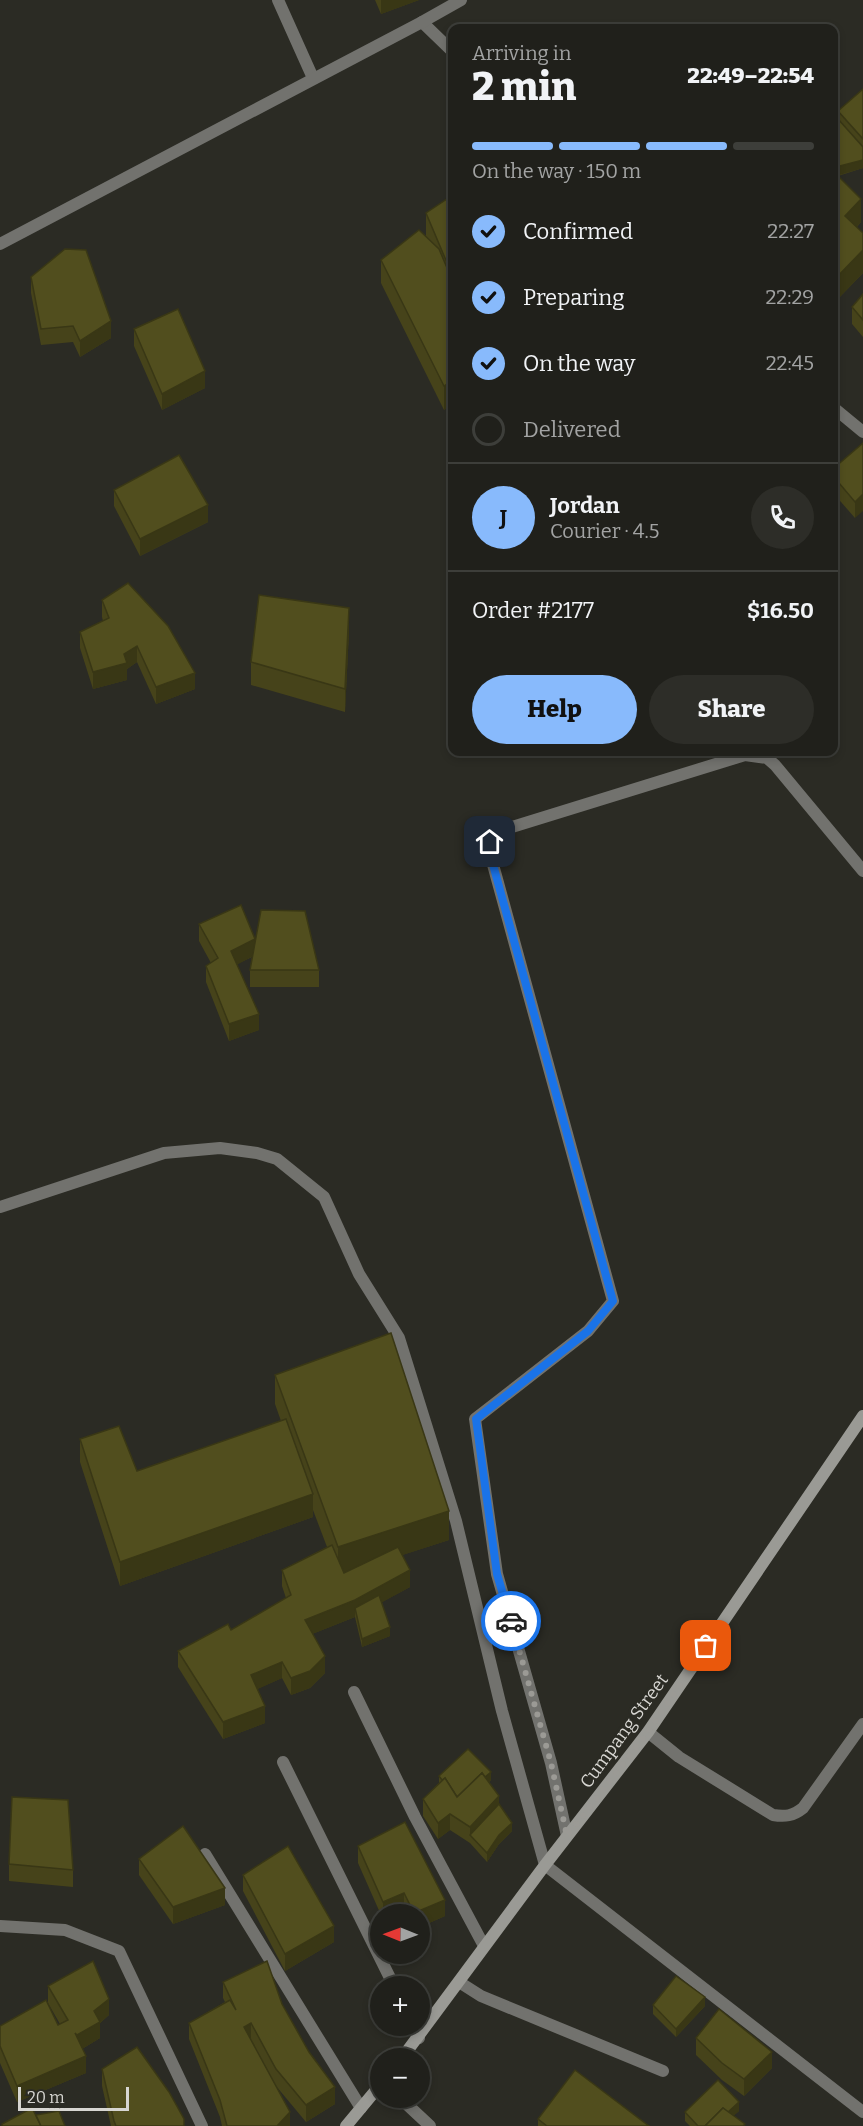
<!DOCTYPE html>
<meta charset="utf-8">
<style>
:root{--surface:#20201b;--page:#2d2d28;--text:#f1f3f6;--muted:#a2a3a3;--line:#3d3e3a;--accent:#88bafc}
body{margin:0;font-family:Bitter,serif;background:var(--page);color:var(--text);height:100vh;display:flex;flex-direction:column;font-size:22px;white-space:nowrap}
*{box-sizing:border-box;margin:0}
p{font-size:20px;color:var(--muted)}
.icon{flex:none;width:33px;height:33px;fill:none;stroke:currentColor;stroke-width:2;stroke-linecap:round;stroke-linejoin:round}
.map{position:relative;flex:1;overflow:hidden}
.panel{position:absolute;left:448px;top:24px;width:390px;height:732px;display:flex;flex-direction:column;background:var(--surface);border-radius:12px;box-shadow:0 3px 9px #0003,0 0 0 2px var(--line)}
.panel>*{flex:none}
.needle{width:39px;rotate:271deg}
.fabs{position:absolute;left:370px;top:1904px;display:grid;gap:12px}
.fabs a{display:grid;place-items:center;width:60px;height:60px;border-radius:50%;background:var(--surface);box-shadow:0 3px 9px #0003,0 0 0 2px var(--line);font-size:30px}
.scale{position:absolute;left:18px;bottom:15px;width:111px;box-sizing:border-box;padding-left:6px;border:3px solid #d7d6d2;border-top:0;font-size:16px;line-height:21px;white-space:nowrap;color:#d7d6d2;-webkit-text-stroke:4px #2b2b24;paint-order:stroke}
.pin{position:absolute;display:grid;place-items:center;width:51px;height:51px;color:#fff;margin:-26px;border-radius:12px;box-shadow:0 3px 9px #0006}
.courier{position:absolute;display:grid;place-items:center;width:60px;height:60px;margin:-30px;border:4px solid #1a73e8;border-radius:50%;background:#fff;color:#222;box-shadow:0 2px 8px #0007}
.headline em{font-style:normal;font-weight:800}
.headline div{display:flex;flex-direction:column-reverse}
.headline{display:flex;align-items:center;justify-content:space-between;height:102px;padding:0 24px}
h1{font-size:39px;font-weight:800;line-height:45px}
.bar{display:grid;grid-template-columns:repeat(4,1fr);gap:9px 6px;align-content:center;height:72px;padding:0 24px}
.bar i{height:8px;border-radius:4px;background:var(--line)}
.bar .on{background:var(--accent)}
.bar p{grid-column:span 4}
.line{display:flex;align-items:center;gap:15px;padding:0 24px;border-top:2px solid var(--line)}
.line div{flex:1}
.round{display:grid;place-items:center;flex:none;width:63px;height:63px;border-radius:32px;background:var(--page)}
ol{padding:0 24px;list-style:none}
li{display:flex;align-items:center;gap:18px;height:66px}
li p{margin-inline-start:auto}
li .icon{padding:6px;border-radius:50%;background:var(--accent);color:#111;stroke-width:4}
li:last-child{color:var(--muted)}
li i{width:33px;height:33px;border:3px solid var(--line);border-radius:50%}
.primary-button{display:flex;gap:12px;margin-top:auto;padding:12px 24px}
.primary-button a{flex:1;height:69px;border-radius:36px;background:var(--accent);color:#111;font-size:24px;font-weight:800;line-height:69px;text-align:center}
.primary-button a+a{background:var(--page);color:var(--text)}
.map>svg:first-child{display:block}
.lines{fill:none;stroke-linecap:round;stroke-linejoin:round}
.lane{stroke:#72726e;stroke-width:12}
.street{stroke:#72726e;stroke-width:12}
.secondary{stroke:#9a9a95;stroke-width:12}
.wall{fill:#46431a}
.shaded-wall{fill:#393715}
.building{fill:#514e1e;stroke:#393715;stroke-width:1.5}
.done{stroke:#9b9a95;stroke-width:6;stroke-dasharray:0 10.8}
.route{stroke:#1a73e8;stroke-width:8}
.labels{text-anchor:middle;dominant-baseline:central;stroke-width:5;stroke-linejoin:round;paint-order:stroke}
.street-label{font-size:18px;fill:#d7d6d2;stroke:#2b2b24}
</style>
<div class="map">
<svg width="863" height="2126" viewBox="0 0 863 2126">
<rect width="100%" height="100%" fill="#2b2b24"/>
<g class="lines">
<g class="lane">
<path d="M648,1732L679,1757L773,1815C785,1817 793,1816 803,1808L863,1724"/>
<polyline points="567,1836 551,1763 497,1574 475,1419 588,1331 613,1301 489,850 493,837 499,831 745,755 767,758 775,765 863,871"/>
<polyline points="459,1982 481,1996 663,2071"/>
<polyline points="399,2097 430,2126"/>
</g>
<g class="street">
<polyline points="278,0 313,78"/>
<polyline points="422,22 453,52"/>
<polyline points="0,244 422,22 461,0"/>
<polyline points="834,408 863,432"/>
<polyline points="0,1207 164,1153 220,1148 257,1153 277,1159 324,1197 359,1274 399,1338 456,1521 502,1711 545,1865 863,2112"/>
<polyline points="354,1692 415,1817 484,1946"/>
<polyline points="283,1762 394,1986"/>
<polyline points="205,1854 361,2108"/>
<polyline points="0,1926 65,1930 119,1951 202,2126"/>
<polyline points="413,2025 419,2038"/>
</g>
<g class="secondary">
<polyline points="402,2058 545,1865 648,1732 863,1416"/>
<polyline points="346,2126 381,2084"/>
</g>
</g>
<g class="wall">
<polygon points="375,0 419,0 381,14"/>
<polygon points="863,89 863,168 838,176 861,222 857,227 863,273 834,303 834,177 836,175 834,168 834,121 838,119 838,111"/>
<polygon points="453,195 453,404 444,410 381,283 381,260 426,236 426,213"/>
<polygon points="31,277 111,338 80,357 73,342 41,345 31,293"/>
<polygon points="863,294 863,337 852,324 852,307"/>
<polygon points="134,329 205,388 162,410 134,346"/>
<polygon points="863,443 855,518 834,494 834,468"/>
<polygon points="114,490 208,522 140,556 114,506"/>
<polygon points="102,600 195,689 156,704 137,662 127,669 127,680 93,689 80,648 80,632 103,621 102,617"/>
<polygon points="349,631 345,712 251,685 251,662"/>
<polygon points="199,924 255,939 319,970 319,987 250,987 250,970 252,957 237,964 259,1030 229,1041 206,982 206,966 211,963 199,941"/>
<polygon points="275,1375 449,1540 402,1555 410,1587 382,1602 390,1636 362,1647 355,1617 312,1634 325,1673 310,1688 291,1695 282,1678 257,1689 265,1723 223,1739 178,1667 178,1651 231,1630 286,1598 282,1586 282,1570 327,1547 313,1510 313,1517 120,1586 80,1462 80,1439 137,1471 281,1421 275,1404"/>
<polygon points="439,1776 491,1780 489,1782 512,1831 499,1844 487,1862 470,1843 450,1830 438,1839 423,1816 423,1799 439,1783"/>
<polygon points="358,1846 445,1916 420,1927 420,1914 406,1914 404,1910 394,1914 381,1915 358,1863"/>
<polygon points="139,1859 225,1905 173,1924 139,1875"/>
<polygon points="9,1864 73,1870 73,1887 9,1881"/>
<polygon points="243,1875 334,1942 285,1971 243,1891"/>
<polygon points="223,1982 282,2004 335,2104 306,2122 276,2086 290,2126 222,2126 220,2117 189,2039 189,2023 225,2002 223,1998"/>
<polygon points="48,1986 109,2015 100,2023 100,2038 82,2049 86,2073 17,2102 0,2063 0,2026 58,2025 60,2024 48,2003"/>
<polygon points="653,2005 705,2006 676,2037 653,2014"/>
<polygon points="696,2038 772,2068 744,2096 722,2080 696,2055"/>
<polygon points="102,2069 184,2126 111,2126 102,2086"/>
<polygon points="739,2111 733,2116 745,2126 690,2126 685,2121 685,2112"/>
<polygon points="538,2119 649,2126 538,2126"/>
</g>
<g class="shaded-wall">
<polygon points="381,0 419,0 381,14"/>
<polygon points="863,160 863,168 836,176 836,167"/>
<polygon points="861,199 861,222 845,240 845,216"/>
<polygon points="863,250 863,273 834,303 834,280"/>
<polygon points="111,321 111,338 80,357 80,341"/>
<polygon points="205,371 205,388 162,410 162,394"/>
<polygon points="453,380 453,404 444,410 444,386"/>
<polygon points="863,494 863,511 855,518 855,502"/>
<polygon points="208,505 208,522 140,556 140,539"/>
<polygon points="349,608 349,631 345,712 345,689"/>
<polygon points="137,646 137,662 127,669 127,680 93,689 93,672"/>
<polygon points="195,673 195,689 156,704 156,687"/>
<polygon points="255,939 255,955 231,968 231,951"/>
<polygon points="259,1014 259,1030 229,1041 229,1024"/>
<polygon points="313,1494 313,1517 120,1586 120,1562"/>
<polygon points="449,1511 449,1540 338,1576 338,1547"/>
<polygon points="410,1570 410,1587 357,1616 355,1608 355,1617 305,1637 305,1620"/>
<polygon points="390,1627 390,1636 362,1647 362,1639"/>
<polygon points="325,1656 325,1673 310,1688 291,1695 291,1678"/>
<polygon points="282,1662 282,1678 251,1692 251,1675"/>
<polygon points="265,1706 265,1723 223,1739 223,1722"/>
<polygon points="491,1772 491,1780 458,1813 458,1805"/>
<polygon points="499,1796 499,1813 470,1835 470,1843 470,1827"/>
<polygon points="450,1814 450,1830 438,1839 438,1823"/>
<polygon points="512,1823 512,1831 499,1844 487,1862 487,1853 499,1835"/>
<polygon points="225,1888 225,1905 173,1924 173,1907"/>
<polygon points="404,1893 404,1910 394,1914 383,1914 383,1902"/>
<polygon points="445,1900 445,1916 420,1927 420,1914 414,1914 414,1913"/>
<polygon points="334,1926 334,1942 285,1971 285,1954"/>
<polygon points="705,1997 705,2006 676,2037 676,2029"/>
<polygon points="109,1999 109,2015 100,2023 100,2038 77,2052 77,2035 94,2011"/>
<polygon points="251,2023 251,2040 244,2027"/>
<polygon points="772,2052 772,2068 744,2096 744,2079"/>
<polygon points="86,2056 86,2073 17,2102 17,2086"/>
<polygon points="335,2087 335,2104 306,2122 306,2105"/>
<polygon points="739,2102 739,2111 722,2126 713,2126"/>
<polygon points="290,2112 290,2126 277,2126"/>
</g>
<g class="building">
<polygon points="863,89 863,139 838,111"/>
<polygon points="838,119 863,147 863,160 836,167 834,159 834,121"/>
<polygon points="837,175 861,199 845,216 863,233 863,250 834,280 834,177"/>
<polygon points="453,195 453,277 426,213"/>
<polygon points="419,230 439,249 453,282 453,380 444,386 381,260"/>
<polygon points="65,249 86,250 111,321 80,341 73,326 41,329 31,277"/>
<polygon points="863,294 863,320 852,307"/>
<polygon points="178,309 205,371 162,394 134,329"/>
<polygon points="863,443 863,494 855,502 834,477 834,468"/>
<polygon points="179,455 208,505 140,539 114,490"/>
<polygon points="128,583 168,626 195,673 156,687 137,646 124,654 127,663 93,672 80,632 109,618 102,600"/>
<polygon points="259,595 349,608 345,689 251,662"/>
<polygon points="241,905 255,939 231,951 259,1014 229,1024 206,966 218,958 199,924"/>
<polygon points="261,910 305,911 319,970 250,970"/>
<polygon points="391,1333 449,1511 338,1547 275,1375"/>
<polygon points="286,1419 313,1494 120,1562 80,1439 119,1426 137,1471"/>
<polygon points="332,1545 344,1573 398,1547 410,1570 355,1600 305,1620 325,1656 310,1671 291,1678 282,1662 251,1675 265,1706 223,1722 178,1651 228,1624 231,1630 291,1595 282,1570"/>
<polygon points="379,1595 390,1627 362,1639 355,1608"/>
<polygon points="468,1749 491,1772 485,1777 482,1773 457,1797 445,1778 442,1780 439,1776"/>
<polygon points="482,1773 499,1796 470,1827 450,1814 438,1823 423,1799 445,1778 457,1797"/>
<polygon points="12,1797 68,1800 73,1870 9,1864"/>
<polygon points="499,1804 512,1823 499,1835 487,1853 470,1835"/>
<polygon points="405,1822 445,1900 414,1913 404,1893 383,1902 358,1846"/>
<polygon points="183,1826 225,1888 173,1907 139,1859"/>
<polygon points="288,1846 334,1926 285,1954 243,1875"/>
<polygon points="93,1961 109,1999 94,2011 100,2022 77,2035 75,2033 86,2056 17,2086 0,2046 0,2026 46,2000 58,2025 68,2020 48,1986"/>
<polygon points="267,1961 282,2004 309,2052 335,2087 306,2105 276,2069 251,2023 244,2027 290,2112 277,2126 227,2126 220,2100 189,2023 230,2000 236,2010 223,1982"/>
<polygon points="676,1976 705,1997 676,2029 653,2005"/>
<polygon points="719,2009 772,2052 744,2079 722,2063 696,2038"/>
<polygon points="137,2047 169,2092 184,2119 184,2126 116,2126 114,2121 102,2069"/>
<polygon points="575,2070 649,2126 547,2126 538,2119"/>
<polygon points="718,2080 739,2102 728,2112 723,2108 705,2126 698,2126 685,2112"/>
<polygon points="32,2108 41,2126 2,2126 2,2124"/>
<polygon points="723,2108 745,2124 743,2126 705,2126"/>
<polygon points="59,2111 65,2126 41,2126 36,2115"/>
</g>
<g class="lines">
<polyline class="done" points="511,1621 551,1763 567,1836 648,1732 706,1646"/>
<polyline class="route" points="490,842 489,850 613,1301 588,1331 476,1419 497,1574 511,1621"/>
</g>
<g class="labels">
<g class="street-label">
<text transform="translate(624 1731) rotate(-54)">Cumpang Street</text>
</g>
</g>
</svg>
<div class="fabs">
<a><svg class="needle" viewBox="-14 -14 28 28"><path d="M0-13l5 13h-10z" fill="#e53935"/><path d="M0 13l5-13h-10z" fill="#a2a3a3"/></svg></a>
<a>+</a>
<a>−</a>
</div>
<div class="scale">20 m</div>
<div class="pin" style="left:706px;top:1646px;background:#ea580c"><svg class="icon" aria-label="bag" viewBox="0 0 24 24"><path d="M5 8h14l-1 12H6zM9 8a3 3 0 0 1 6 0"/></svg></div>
<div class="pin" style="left:490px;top:842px;background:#1f2937"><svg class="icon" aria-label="home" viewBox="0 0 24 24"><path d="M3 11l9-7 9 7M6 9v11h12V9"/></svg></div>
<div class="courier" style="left:511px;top:1621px"><svg class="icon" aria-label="car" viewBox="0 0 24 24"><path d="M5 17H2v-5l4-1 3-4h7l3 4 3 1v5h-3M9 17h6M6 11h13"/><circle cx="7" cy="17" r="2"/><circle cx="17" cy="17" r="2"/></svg></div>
<section class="panel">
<div class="headline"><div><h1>2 min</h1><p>Arriving in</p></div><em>22:49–22:54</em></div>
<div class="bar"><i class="on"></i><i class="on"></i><i class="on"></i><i></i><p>On the way · 150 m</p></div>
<ol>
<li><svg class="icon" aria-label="check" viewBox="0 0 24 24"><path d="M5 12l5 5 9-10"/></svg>Confirmed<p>22:27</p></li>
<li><svg class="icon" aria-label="check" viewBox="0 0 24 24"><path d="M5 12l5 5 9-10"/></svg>Preparing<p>22:29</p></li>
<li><svg class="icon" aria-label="check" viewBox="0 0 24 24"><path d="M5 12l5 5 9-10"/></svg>On the way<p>22:45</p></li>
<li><i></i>Delivered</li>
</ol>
<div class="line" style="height:108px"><b class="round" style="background:var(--accent);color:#111">J</b><div><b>Jordan</b><p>Courier · 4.5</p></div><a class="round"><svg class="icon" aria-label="phone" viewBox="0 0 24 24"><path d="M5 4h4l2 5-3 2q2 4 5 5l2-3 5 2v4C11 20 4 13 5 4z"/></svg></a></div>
<div class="line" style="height:78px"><div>Order #2177</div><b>$16.50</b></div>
<div class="primary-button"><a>Help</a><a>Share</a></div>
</section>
</div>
